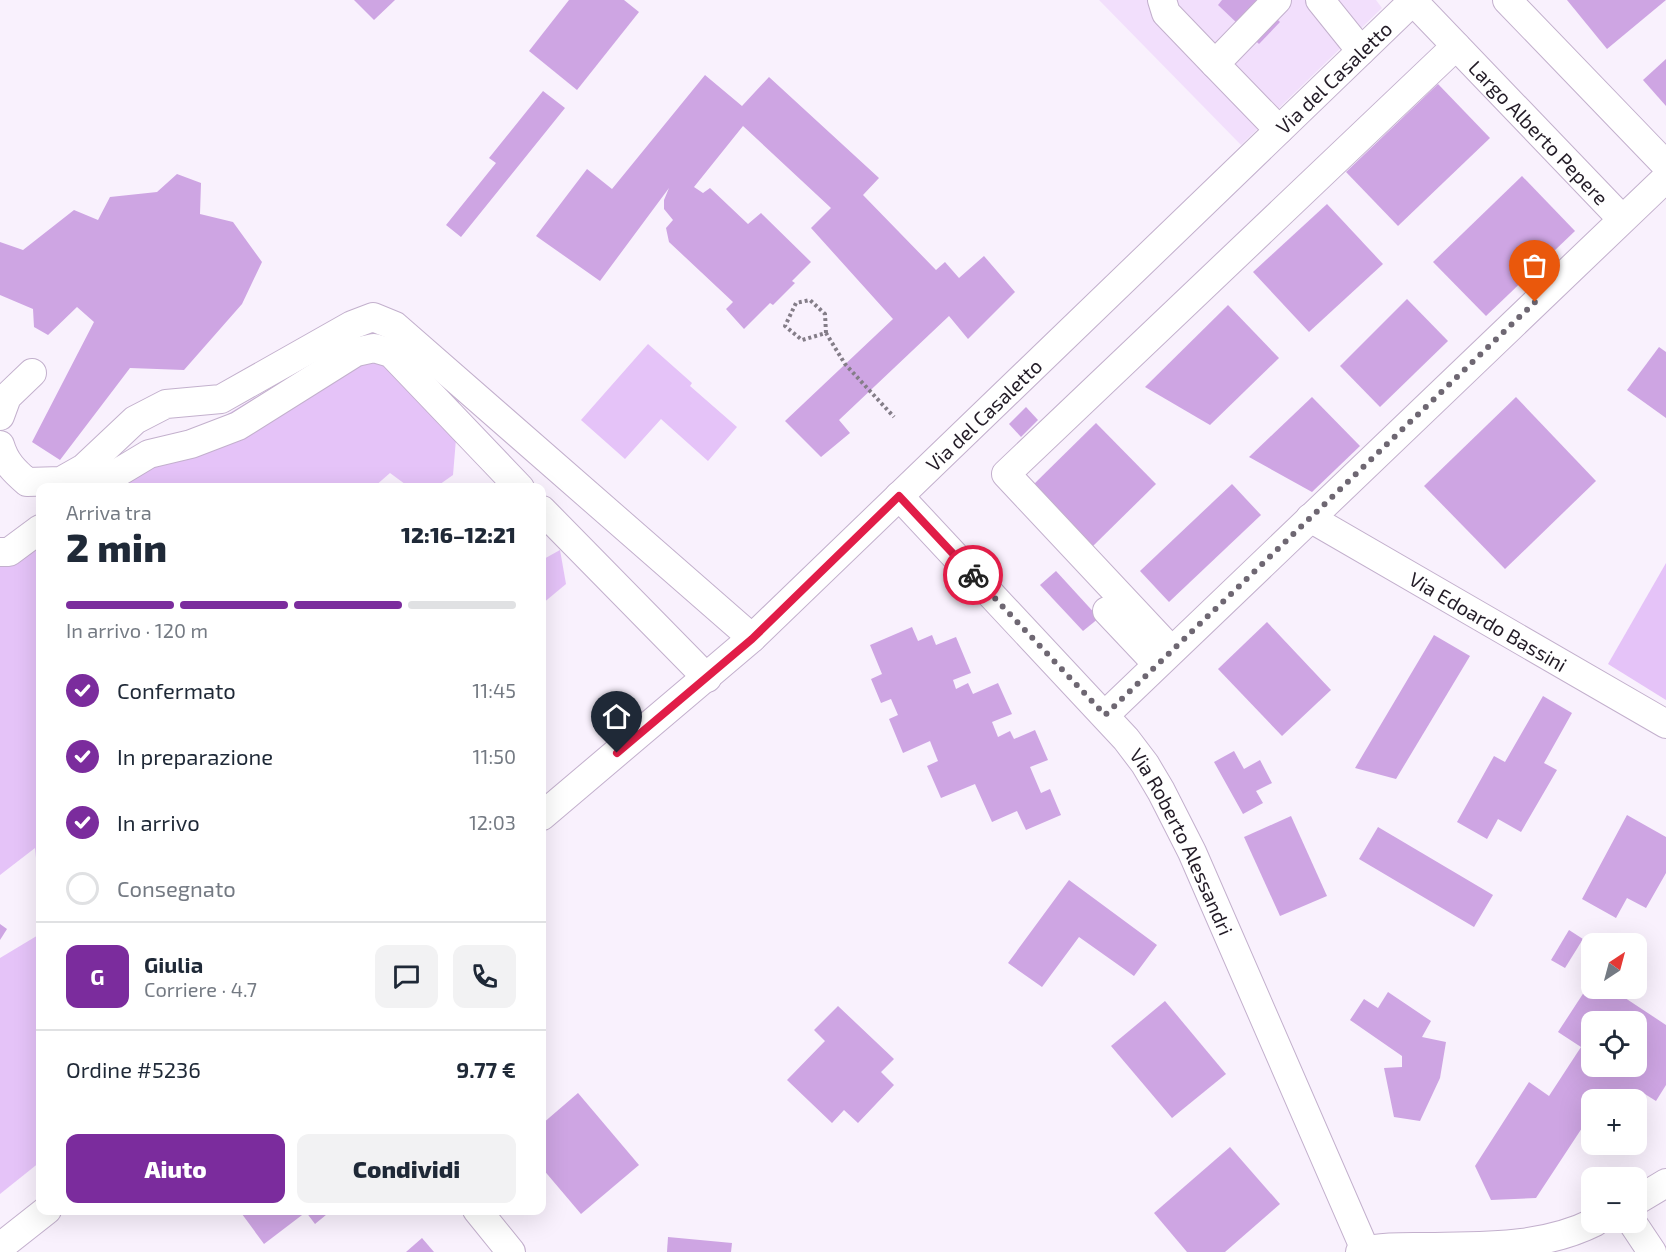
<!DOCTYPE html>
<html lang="it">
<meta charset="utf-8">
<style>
:root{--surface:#fff;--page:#f2f2f3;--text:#1f2937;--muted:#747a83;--line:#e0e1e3;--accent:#7b2c9d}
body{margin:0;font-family:"Exo 2",sans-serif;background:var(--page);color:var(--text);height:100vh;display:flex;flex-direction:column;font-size:22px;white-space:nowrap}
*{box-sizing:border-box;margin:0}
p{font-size:20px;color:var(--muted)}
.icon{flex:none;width:33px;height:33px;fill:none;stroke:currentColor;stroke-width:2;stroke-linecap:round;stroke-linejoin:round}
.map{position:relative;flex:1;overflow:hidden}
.sheet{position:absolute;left:36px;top:483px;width:510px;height:732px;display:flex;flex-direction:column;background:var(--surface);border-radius:12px;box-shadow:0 6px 24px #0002}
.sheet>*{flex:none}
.needle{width:39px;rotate:36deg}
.tools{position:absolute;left:1581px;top:933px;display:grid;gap:12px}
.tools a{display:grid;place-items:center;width:66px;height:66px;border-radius:12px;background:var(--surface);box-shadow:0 6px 24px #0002;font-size:30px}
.pin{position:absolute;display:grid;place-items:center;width:51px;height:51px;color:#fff;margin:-62px -26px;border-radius:50% 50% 50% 0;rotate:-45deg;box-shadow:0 0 6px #0007}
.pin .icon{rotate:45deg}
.courier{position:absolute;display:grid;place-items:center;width:60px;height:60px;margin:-30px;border:4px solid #e11d48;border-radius:50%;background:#fff;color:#222;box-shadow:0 2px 8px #0007}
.overview em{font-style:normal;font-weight:800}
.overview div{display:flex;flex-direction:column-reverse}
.overview{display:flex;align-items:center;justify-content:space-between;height:102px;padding:0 30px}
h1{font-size:39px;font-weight:800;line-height:45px}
.bar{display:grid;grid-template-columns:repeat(4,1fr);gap:9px 6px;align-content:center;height:72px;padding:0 30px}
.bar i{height:8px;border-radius:4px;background:var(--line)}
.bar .current{background:var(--accent)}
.bar p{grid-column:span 4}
.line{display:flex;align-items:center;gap:15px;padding:0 30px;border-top:2px solid var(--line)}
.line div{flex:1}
.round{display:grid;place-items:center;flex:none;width:63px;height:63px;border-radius:12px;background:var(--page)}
ol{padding:0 30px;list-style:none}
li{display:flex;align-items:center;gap:18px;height:66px}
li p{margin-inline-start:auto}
li .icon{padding:6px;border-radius:50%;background:var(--accent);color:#fff;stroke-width:4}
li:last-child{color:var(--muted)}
li i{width:33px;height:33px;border:3px solid var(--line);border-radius:50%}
.cta{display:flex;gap:12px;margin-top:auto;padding:12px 30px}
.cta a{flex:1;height:69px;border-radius:12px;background:var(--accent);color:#fff;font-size:24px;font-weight:800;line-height:69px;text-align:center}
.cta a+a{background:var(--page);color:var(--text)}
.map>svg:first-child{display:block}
.built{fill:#f2dffc}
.green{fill:#e5c3f8}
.building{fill:#cea5e3;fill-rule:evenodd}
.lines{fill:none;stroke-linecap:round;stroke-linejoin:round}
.minor-casing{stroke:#c3b0cd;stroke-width:30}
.path{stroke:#847d88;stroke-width:4;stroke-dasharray:3 3;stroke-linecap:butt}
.minor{stroke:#fff;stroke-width:28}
.done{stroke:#6e6772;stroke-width:6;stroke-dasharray:0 10.8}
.route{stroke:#e11d48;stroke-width:8}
.labels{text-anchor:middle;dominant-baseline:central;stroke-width:4.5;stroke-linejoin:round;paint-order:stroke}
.street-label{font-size:20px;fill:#231c27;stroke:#f9f1fd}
</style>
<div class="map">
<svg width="1666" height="1252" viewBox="0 0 1666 1252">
<rect width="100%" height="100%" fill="#f9f1fd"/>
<polygon class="built" points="1099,0 1376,0 1382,8 1241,145"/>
<g class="green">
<polygon points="369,329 395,334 460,391 453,475 436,487 409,487 390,473 374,487 105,488"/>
<polygon points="648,344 692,383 690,386 737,427 708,461 661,419 625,459 581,420"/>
<polygon points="40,527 40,898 35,848 0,875 0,551"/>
<polygon points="560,550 566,584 542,604 542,560"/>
<polygon points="1666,563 1666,700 1608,664"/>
<polygon points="40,934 40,1162 0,1194 0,958"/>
</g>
<g class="building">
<polygon points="354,0 395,0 374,20"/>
<polygon points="569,0 624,0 639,12 577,90 529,51"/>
<polygon points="1222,0 1257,0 1280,22 1259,44 1218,5"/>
<polygon points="1567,0 1666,0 1607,49"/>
<polygon points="1666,59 1666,106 1643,80"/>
<polygon points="705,75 742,106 769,77 879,178 863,195 936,270 945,262 959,278 984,256 1015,292 968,339 949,316 839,420 850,433 821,457 785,421 893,319 811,228 831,208 743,126 694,187 703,193 710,188 748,224 761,213 811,262 792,281 795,283 773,305 770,303 744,329 726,309 733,302 669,242 666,228 673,220 664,209 664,200 669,188 600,281 536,236 587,169 612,189"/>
<polygon points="1438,84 1490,138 1398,226 1346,172"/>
<polygon points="543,91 565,108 461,237 446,225 496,163 489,158"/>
<polygon points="177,174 201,183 200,214 233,222 262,262 242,304 184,370 130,368 60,460 32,442 94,322 77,307 48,335 34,327 33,309 0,295 0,242 23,250 74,210 98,220 110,197 157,192"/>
<polygon points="1522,176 1575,231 1486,316 1433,262"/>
<polygon points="1327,204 1383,264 1309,332 1253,272"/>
<polygon points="1407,299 1448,341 1380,407 1340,366"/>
<polygon points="1228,305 1279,358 1210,425 1145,387"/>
<polygon points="1659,347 1666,352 1666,418 1627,390"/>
<polygon points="1312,397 1360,446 1312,492 1249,457"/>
<polygon points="1516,397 1596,481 1505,569 1424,486"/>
<polygon points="1026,407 1038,420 1021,437 1009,424"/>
<polygon points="1096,423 1156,484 1093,546 1033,485"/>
<polygon points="1232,484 1261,515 1169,602 1140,571"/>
<polygon points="1056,571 1099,618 1083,631 1040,585"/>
<polygon points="1267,622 1331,690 1282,736 1218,669"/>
<polygon points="912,627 918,641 932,635 936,645 956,637 971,673 953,680 956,689 968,683 973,694 998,683 1012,714 992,722 998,737 1010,731 1014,739 1035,730 1048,760 1030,767 1041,793 1050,789 1061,815 1026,830 1017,811 992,822 975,784 941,798 927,766 938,761 930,741 903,753 889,719 898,715 891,699 881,703 871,679 882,674 870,645"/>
<polygon points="1434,635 1470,656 1396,779 1355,768"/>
<polygon points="1543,696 1572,713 1544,763 1557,770 1521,832 1498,819 1487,839 1457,822 1494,756 1505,762"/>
<polygon points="1234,751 1244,769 1260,760 1272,783 1256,791 1263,803 1243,814 1214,762"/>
<polygon points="1627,815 1666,837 1666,873 1646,908 1627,898 1616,918 1582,899"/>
<polygon points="1291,816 1327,896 1280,916 1244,837"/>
<polygon points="1378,827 1493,895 1474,927 1359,859"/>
<polygon points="1069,880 1157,945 1134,976 1079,937 1042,987 1008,963"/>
<polygon points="0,924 7,929 0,940"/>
<polygon points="1569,930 1583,939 1565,968 1551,960"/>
<path d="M1592,980V988H1610L1666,1025V1085L1656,1101L1640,1091L1635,1100H1592V1134L1582,1128L1536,1198L1491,1200L1475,1166L1529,1082L1549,1096L1581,1047L1558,1032ZM1592,1022H1636V1066H1592Z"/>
<polygon points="1388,992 1431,1021 1422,1037 1446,1042 1440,1078 1420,1121 1394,1117 1384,1068 1402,1067 1402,1056 1350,1020 1364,999 1378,1008"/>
<polygon points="1165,1001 1226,1074 1172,1118 1111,1046"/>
<polygon points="838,1006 894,1059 881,1072 894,1085 858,1123 844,1110 832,1123 787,1080 825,1041 814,1030"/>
<polygon points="578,1093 639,1165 581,1214 542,1168 542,1124"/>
<polygon points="1230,1147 1280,1204 1225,1252 1187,1252 1154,1213"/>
<polygon points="239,1210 332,1210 315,1224 306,1212 264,1244"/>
<polygon points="668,1237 732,1243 731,1252 667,1252"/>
<polygon points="422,1238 434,1252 406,1252"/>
</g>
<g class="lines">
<defs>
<g id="minor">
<polyline points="1162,0 1166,13 1215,64"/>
<polyline points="1277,0 1215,64 1279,130"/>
<polyline points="1320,0 1361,51"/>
<polyline points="1507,0 1666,165"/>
<path id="s1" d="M1413,1L1622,219"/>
<polyline points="0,416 7,397 32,373"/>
<path d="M0,445C5,462 14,471 27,482L61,481L84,468L135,420L166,404L221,399L352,325L373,317L395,326L752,638"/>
<polyline points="97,488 119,472 149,454 191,444 238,426 356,352 374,348 391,353 520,488"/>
<path id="s2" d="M899,496L1126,739L1145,764L1161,791L1192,852L1366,1252"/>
<polyline points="542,510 707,678"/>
<path id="s3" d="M1310,518L1666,724"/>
<polyline points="0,552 9,552 40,529"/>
<polyline points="1107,611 1157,664"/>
<polyline points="1171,650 1006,474 1456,46"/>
<polyline points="1105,715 1666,178"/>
<path id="s4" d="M542,816L752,638L1414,0"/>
<polyline points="1636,1201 1666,1183"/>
<polyline points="477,1210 511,1252"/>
<polyline points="1632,1222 1652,1252"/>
<polyline points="0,1247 47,1210"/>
<path d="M1360,1252C1382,1246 1406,1247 1428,1247C1486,1246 1543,1248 1595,1222"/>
</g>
</defs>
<use href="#minor" class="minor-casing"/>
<polyline class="path" points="826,333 825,314 810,300 796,303 785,326 802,340 826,333 845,364 894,417"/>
<use href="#minor" class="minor"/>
</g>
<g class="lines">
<polyline class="done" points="973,575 1105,715 1535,302"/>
<polyline class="route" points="617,753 752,639 899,496 973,575"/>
</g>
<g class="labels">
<g class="street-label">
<text stroke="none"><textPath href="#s4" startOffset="1083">Via del Casaletto</textPath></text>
<text stroke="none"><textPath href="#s1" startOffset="182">Largo Alberto Pepere</textPath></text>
<text stroke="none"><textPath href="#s4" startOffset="597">Via del Casaletto</textPath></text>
<text stroke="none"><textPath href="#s3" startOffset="206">Via Edoardo Bassini</textPath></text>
<text stroke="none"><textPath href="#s2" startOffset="450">Via Roberto Alessandri</textPath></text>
</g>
</g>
</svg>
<div class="tools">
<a><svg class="needle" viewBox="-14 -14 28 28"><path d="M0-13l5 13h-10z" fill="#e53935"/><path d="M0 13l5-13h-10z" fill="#747a83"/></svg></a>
<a><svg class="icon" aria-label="locate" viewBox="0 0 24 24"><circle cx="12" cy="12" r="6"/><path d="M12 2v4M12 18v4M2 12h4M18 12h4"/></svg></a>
<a>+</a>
<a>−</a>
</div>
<div class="pin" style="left:1535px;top:302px;background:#ea580c"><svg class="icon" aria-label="bag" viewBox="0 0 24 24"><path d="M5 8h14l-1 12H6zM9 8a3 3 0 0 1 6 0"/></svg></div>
<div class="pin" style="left:617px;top:753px;background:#1f2937"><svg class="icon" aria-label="home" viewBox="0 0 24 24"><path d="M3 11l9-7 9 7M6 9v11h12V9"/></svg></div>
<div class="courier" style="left:973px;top:575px"><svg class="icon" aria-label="bike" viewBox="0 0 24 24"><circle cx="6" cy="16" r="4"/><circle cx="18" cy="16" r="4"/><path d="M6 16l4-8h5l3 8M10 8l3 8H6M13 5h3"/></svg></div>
<section class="sheet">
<div class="overview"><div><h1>2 min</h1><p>Arriva tra</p></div><em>12:16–12:21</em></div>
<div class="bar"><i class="current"></i><i class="current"></i><i class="current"></i><i></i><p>In arrivo · 120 m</p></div>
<ol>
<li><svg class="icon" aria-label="check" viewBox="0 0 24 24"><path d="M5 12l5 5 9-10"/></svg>Confermato<p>11:45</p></li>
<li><svg class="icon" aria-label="check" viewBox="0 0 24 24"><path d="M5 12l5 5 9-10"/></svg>In preparazione<p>11:50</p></li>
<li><svg class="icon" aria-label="check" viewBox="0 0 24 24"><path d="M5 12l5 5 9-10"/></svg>In arrivo<p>12:03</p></li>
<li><i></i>Consegnato</li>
</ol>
<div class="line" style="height:108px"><b class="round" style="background:var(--accent);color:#fff">G</b><div><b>Giulia</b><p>Corriere · 4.7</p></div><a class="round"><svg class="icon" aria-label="chat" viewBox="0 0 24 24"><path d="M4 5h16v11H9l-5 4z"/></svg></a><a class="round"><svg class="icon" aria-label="phone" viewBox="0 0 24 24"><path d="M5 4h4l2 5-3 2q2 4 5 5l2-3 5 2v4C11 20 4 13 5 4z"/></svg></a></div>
<div class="line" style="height:78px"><div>Ordine #5236</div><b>9.77 €</b></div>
<div class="cta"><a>Aiuto</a><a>Condividi</a></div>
</section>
</div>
